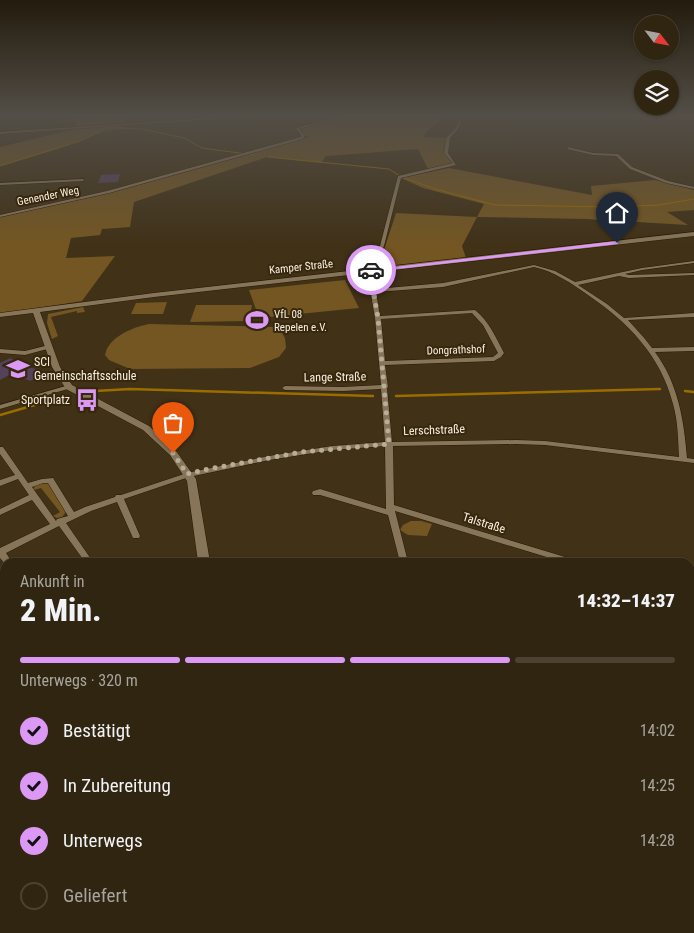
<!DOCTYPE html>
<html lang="de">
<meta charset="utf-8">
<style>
:root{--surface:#302511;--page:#3c311f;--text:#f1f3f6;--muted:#a8a59f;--line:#4b4231;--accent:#db99f5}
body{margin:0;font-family:"Roboto Condensed",sans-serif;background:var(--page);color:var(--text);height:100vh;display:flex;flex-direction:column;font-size:19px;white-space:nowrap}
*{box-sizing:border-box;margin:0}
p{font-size:16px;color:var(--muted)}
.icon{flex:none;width:28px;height:28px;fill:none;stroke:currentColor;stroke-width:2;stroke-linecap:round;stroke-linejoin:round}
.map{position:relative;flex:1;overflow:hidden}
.sheet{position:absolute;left:0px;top:558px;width:695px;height:376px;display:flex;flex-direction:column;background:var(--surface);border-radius:15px 15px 0 0;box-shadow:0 1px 4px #0004,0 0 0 1px var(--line)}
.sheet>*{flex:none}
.needle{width:32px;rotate:122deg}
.tools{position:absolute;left:634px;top:15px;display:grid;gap:10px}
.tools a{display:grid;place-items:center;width:45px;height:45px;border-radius:50%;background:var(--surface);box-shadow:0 1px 4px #0004,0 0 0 1px var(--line);font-size:25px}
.pin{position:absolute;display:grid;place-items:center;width:42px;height:42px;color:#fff;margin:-51px -21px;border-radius:50% 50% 50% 0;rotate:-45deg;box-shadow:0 0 5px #0007}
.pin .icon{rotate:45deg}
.courier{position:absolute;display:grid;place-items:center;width:50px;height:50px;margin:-25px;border:4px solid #db99f5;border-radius:50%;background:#fff;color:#222;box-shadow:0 1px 6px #0007}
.head em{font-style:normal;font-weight:800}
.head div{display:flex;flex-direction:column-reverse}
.head{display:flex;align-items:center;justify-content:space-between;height:85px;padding:0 20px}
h1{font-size:32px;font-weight:800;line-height:38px}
.bar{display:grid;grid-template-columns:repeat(4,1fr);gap:8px 5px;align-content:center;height:60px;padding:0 20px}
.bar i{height:6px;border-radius:4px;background:var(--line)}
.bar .active{background:var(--accent)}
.bar p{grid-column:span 4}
ol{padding:0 20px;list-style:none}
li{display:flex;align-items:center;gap:15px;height:55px}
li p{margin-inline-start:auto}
li .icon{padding:5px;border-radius:50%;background:var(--accent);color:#111;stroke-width:4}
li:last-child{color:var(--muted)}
li i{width:28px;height:28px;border:2px solid var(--line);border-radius:50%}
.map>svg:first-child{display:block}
.green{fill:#735622}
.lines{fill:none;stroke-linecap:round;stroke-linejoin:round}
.stream-far1{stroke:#9b6d00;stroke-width:1}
.stream{stroke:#9b6d00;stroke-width:2.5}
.canal{fill:#9b6d00;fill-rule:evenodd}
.building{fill:#53425a}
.street-casing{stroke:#271901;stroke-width:1}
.secondary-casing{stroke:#271901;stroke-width:1}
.street{fill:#877559;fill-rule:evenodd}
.secondary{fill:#877559;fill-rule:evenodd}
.route{fill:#db99f5}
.done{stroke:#b8ac9a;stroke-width:5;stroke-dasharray:0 9}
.labels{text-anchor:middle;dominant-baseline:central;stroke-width:4;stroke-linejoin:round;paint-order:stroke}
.far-street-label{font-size:11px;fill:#f9efe0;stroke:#36270d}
.far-poi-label{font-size:11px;fill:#f9efe0;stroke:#36270d;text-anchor:start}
.poi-label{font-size:12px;fill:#f9efe0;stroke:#36270d;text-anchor:start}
.street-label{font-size:12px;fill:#f9efe0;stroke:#36270d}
</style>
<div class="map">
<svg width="694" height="933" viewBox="0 0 694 933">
<rect width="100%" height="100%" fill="#403117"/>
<g class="green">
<polygon points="78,116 124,116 125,129 104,131 58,149 0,166 0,147 75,129"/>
<polygon points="346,116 445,116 426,132 424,137 448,138 446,154 454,162 452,166 430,170 427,167 418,149 326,156 321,163 267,157 134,202 130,227 102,229 100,235 71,238 66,258 115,256 82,301 0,314 0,216 92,197 309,137 305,135 300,128"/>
<polygon points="449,168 592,195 591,186 655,180 694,190 694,210 667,212 688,225 586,219 477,217 462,246 466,258 372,268 371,258 384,250 396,213 477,217 484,204 423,188 401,178"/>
<polygon points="345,280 359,308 259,318 249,290"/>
<polygon points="167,302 163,314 131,314 136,303"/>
<polygon points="196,305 252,305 249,321 190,322"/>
<polygon points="83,307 85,312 77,313 77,311 51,317 58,336 52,339 47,323 48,314"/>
<path d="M149,324L273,327L282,333L285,338L286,348L279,357L250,368L130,369L109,360L105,355C108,337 133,327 149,324Z"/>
<polygon points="48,482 66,512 62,517 57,518 53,516 60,512 41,488 34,490 33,489 37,484"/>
<polygon points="411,521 421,521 432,524 427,536 408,535 400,530 403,525"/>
</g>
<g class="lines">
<g class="stream-far1">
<polyline points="104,116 99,125 102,127 142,129 184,138 202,148 254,155"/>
<polyline points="268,157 389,169 400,176"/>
<polyline points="0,166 83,140 103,130 102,127"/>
<polyline points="402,177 435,189 495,205 615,207 659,205 694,199"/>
</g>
<g class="stream">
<polyline points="95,391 130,389 373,396"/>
<polyline points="685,391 694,392"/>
<polyline points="396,396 660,389"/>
<polyline points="0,415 59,398"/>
</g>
<polygon class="canal" points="613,116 694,117 694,119 615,117"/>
</g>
<g class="building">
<polygon points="120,174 118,182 98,183 101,175"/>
<polygon points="10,358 25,365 45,373 30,381 13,373 0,380 0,363"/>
</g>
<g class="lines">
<defs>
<g id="street">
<polygon points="247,116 256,116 0,134 0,132"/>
<polygon points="341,116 344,116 299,129 305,135 303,139 109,193 0,217 0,215 107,191 301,137 301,135 296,128"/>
<polygon points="691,116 693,116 690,120 688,120"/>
<path d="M459,120L461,121L458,129L450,138L448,153L456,165L401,178L384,246L382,250L366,259L375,283L376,289L443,283L534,265L555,271L575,282L642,268L694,261V263L642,270L625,274L629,275L694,273V275L629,278L619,276L578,285L607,304L624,318L694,313V317L628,320L645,339L652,348L694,347V351L655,352C678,383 684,420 687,458L694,459V463L545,445L516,444L393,446L394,505L575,560L576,562H563L395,511L408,562H400L388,515L320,495H313L312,493L313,491L320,489L386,509L385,446L332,450L269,460L189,477L124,499L140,536L139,538H133L117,502L91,511L66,523L93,562H85L59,526L6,553L12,562H5V564L0,558V548L50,524L32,500L0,515V509L29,495L18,479L0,486V480L15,475L0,454V447H3L28,483L42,479L53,478L74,512L85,507L115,497L116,495H121L187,473L269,456L332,446L385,442L381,389L343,391L285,390L282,388L285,386L343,387L381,385L375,318L369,283L361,259L380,246L398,176L453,163L444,153L446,138L456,128ZM534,267C554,271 572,284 588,295C628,322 661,356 673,404C678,421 678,439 679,457L545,441L516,440L392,442L387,388L388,387L385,365L494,361L501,357L504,353C496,338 489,321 475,310L380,316L376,292L443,287ZM472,313L483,325L498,353L493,357L385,361L381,319ZM43,483H48L68,516L57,519L56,521L32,487Z"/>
<polygon points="568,147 593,153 618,154 632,167 668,181 694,187 694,189 666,183 630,169 616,156 593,155 567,149"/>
<polygon points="84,179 83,181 0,185 0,183"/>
<polygon points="49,345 52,347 51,348 25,355 0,353 0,349 25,351"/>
<polygon points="69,385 71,386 72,387 71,388 0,409 0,405"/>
<polygon points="690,593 694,594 694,602 690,601"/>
<polygon points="5,741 5,752 0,754 0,743"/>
<polygon points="0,877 5,880 5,900 0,897"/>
<polygon points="16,929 31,929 33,933 18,933"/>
<rect x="435" y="929" width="14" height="4"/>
</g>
<g id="secondary">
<polygon points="694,232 694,236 154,297 40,312 60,367 72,385 149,426 176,451 196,479 210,562 198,562 187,481 170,455 143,430 66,389 52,367 33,313 0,317 0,313 154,293"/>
<polygon points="294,929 313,929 315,933 296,933"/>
</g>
</defs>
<use href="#street" class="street-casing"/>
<use href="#secondary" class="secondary-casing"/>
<use href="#street" class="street"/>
<use href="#secondary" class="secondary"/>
</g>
<linearGradient id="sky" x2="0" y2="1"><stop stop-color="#231b0d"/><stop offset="0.47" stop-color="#534e47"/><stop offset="1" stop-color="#534e47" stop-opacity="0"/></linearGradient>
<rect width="694" height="246" fill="url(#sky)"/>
<polygon class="route" points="617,241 618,244 371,272 368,270"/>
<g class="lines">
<polyline class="done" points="173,453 187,474 203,470 302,452 389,444 378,318 372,283 366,271 371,270"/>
</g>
<defs>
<symbol id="stadium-bare" viewBox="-9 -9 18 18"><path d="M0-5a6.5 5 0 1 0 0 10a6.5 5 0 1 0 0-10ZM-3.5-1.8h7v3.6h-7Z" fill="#db99f5" stroke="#36270d" stroke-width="2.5" paint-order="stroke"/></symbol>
<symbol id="school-bare" viewBox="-9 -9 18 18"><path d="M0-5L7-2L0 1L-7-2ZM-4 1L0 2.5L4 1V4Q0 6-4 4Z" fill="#db99f5" stroke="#36270d" stroke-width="2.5" paint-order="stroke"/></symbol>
<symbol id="bus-bare" viewBox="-9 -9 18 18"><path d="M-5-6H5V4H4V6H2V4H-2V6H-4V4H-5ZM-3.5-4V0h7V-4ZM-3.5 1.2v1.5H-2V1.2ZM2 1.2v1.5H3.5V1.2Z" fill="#db99f5" stroke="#36270d" stroke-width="2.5" paint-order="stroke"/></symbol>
</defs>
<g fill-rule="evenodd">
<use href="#stadium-bare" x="241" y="304" width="32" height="32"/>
<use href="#school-bare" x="2" y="353" width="32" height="32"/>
<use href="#bus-bare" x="71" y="384" width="32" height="32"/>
</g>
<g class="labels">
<g class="far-street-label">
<text transform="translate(48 196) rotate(-11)">Genender Weg</text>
<text transform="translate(301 267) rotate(-6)">Kamper Straße</text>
<text transform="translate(456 350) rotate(-2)">Dongrathshof</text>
</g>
<g class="far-poi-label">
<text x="274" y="314">VfL 08<tspan x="274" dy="13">Repelen e.V.</tspan></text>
</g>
<g class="poi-label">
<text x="34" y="362">SCI<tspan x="34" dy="14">Gemeinschaftsschule</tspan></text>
<text x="70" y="400" text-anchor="end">Sportplatz</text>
</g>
<g class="street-label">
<text transform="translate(335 377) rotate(-1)">Lange Straße</text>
<text transform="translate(434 430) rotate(-2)">Lerschstraße</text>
<text transform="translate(484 523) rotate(17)">Talstraße</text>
</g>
</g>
</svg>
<div class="tools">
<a><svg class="needle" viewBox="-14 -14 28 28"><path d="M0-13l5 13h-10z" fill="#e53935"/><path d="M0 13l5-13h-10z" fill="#a8a59f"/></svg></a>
<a><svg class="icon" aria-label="layers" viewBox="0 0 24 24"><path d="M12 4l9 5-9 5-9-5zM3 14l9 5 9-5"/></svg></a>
</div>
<div class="pin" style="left:173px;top:453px;background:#ea580c"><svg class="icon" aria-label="bag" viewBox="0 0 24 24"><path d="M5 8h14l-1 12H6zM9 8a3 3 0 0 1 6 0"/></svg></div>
<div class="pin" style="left:617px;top:243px;background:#1f2937"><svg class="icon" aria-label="home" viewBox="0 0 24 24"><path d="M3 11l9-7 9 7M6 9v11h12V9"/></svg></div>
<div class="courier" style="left:371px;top:270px"><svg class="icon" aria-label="car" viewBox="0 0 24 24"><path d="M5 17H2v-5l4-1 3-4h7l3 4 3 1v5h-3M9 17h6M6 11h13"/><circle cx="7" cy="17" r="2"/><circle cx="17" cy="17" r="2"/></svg></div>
<section class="sheet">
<div class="head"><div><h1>2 Min.</h1><p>Ankunft in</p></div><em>14:32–14:37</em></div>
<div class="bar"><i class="active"></i><i class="active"></i><i class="active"></i><i></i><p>Unterwegs · 320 m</p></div>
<ol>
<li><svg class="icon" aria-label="check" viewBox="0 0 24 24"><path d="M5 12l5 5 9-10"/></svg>Bestätigt<p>14:02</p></li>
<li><svg class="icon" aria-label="check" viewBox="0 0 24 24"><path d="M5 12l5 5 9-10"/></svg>In Zubereitung<p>14:25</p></li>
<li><svg class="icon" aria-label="check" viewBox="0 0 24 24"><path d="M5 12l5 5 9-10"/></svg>Unterwegs<p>14:28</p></li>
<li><i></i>Geliefert</li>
</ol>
</section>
</div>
